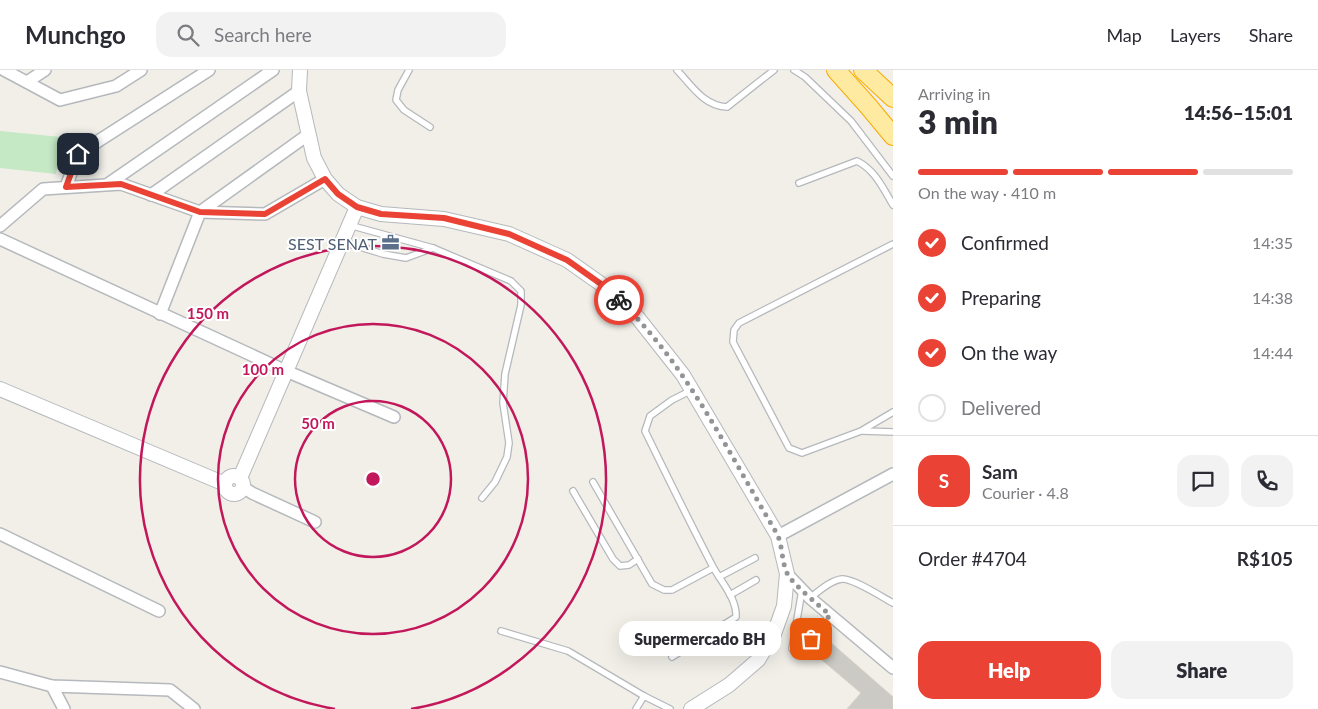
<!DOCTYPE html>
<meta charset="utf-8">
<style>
:root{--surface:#fff;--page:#f2f2f3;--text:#2b2b33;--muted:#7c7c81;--line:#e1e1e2;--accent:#ea4335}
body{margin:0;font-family:Lato,sans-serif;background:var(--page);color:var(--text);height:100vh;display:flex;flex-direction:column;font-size:19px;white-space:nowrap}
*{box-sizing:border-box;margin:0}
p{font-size:16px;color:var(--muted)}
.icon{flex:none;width:28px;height:28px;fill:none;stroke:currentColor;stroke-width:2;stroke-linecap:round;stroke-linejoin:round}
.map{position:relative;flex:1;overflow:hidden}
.side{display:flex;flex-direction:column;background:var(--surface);width:425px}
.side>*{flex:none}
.pin{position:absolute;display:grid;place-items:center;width:42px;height:42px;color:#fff;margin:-21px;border-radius:10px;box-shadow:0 2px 8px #0006}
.courier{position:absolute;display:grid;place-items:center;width:50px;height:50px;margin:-25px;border:4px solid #ea4335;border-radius:50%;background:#fff;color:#222;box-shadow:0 1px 6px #0007}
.bubble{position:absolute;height:35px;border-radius:15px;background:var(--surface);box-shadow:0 5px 20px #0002;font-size:16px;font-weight:800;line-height:35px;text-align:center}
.headline em{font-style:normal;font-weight:800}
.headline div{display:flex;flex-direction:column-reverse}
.headline{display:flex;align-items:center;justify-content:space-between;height:85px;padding:0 25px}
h1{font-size:32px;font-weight:800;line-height:38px}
.bar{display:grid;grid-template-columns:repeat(4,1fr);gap:8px 5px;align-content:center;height:60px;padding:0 25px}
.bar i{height:6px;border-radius:4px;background:var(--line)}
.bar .current{background:var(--accent)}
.bar p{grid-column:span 4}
.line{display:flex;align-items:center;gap:12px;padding:0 25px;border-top:1px solid var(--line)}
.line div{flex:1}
.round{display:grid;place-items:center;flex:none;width:52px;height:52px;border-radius:15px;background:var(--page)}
ol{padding:0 25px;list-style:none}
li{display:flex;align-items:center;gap:15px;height:55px}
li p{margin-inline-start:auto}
li .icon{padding:5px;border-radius:50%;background:var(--accent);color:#fff;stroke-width:4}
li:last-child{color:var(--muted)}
li i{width:28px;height:28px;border:2px solid var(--line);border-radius:50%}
.button{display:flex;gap:10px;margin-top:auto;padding:10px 25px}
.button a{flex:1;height:58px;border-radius:15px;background:var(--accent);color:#fff;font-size:20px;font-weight:800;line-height:58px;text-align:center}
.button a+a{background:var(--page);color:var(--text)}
header{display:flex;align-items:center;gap:30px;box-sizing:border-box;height:70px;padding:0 25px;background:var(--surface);border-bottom:1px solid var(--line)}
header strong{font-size:24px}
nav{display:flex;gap:28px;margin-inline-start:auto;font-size:18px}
.search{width:350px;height:45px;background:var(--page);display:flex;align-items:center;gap:12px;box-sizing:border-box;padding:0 18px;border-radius:15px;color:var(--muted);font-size:19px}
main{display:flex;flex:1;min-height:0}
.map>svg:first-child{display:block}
.green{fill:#c5e8c5}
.building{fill:#cccac5;stroke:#d6d1c6}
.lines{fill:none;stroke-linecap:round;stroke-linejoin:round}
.service-casing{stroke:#b5b8bc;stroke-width:8}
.minor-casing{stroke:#b5b8bc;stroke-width:14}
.tertiary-casing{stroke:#b5b8bc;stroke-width:16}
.trunk-casing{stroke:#f9ab00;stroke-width:20}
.service{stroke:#fff;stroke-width:5.5}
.minor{stroke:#fff;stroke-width:11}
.tertiary{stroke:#fff;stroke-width:14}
.trunk{stroke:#feeaa1;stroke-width:18}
.done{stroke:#929495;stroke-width:5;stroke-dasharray:0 9}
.route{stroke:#ea4335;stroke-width:6}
.ring{fill:none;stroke:#c2185b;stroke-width:2.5}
.labels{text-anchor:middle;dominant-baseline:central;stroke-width:4;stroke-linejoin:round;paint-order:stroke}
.service-label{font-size:16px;fill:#4e5e75;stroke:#fff;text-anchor:end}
.centre{fill:#c2185b;stroke:#fff;stroke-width:2.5}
.ring-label{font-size:15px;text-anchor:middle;font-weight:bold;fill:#c2185b;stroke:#fff;stroke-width:4;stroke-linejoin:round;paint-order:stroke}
</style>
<header>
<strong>Munchgo</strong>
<div class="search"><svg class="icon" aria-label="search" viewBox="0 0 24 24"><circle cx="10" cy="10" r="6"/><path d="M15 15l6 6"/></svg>Search here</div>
<nav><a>Map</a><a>Layers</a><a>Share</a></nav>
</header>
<main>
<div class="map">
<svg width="893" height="639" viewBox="0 0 893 639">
<rect width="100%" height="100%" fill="#f1efe8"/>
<polygon class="green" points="0,61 61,67 56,104 0,98"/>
<polygon class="building" points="821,564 893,627 893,639 847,639 861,623 809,579"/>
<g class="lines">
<defs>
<g id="service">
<polyline points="409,0 398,20 396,30 404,40 430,57"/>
<path d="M677,0C692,16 704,36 727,37L774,0"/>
<polyline points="794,0 805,7 851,51 893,106"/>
<path d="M799,113L857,91C875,100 883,118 893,135"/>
<polyline points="349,155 433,178 511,211 521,221 521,235 505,304 503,333 509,373 507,387 495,412 482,428"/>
<polyline points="344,172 383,184 406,188 433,178"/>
<polyline points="893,174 739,253 734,260 733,272 789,378 802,383 861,361 893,342"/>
<polyline points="863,361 893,362"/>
<polyline points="593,412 652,514 664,520 672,520 713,498"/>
<polyline points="573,421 613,489 620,496 629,495 638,489"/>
<polyline points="719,507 755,488"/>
<polyline points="802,520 792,579 800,585 830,545"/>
<polyline points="730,525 756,510"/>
<path d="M810,528C819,521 831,510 842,509C853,508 882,527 893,533"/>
<polyline points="501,561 568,581 644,626 670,639"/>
<path d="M672,587L736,547C737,528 720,511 712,495C689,451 667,406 645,361L650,346L672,330L692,320"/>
<polyline points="636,639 644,626"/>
</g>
<g id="minor">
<polyline points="4,0 60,30 116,16 141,0"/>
<polyline points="27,12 45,0"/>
<polyline points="108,114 273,0"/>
<polyline points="66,117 78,84 209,0"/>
<polyline points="151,125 299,21"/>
<polyline points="0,156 43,119 121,114 200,142 265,144 325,109"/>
<polyline points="0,169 286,301 394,347"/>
<polyline points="160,244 200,142 309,64"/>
<polyline points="243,417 252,423 315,452"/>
<polyline points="0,464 159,541"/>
<polyline points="778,466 893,404"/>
<polyline points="787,504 810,528 893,598"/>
<polyline points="0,602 52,616 170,620 194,639"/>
<polyline points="52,616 64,639"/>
</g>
<g id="tertiary">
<polyline points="300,0 299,21 314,88 325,109 338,124 357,137 381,144 444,149 509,164 567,190 601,214 638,248 683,305 778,466 787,504 784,536 774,564 758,590 729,615 691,639"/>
<polyline points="0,319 225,414"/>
<circle cx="234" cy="415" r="9"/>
<polyline points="240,408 357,137"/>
</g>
<g id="trunk">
<polyline points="836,0 869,37 893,66"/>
<polyline points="863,0 893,28"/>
</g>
</defs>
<use href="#service" class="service-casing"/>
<use href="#minor" class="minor-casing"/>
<use href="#tertiary" class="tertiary-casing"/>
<use href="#trunk" class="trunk-casing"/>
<use href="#service" class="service"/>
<use href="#minor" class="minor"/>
<use href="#tertiary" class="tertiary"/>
<use href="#trunk" class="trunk"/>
</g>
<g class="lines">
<path class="done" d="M619,230C686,293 729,384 776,462C783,474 781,490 787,503C792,514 820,536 830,545L811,569"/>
<polyline class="route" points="78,84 66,117 121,114 200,142 265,144 325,109 338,124 357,137 381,144 444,148 509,164 567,190 601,214 619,230"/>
</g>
<g class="ring">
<circle cx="373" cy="409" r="78"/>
<circle cx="373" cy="409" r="155"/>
<path d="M335 639A233 233 0 1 1 411 639"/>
</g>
<defs>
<symbol id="office-bare" viewBox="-9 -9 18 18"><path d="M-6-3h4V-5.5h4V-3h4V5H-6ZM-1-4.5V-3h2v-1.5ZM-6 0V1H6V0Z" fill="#5c6f8a" stroke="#fff" stroke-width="2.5" paint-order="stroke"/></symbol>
</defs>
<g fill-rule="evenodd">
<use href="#office-bare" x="378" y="160" width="25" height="25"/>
</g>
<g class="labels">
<g class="service-label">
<text x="377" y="173">SEST SENAT</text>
</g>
</g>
<circle cx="373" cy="409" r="8" class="centre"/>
<g class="ring-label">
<text x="208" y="249">150 m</text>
<text x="263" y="305">100 m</text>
<text x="318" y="359">50 m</text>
</g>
</svg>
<div class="pin" style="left:811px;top:569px;background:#ea580c"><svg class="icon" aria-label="bag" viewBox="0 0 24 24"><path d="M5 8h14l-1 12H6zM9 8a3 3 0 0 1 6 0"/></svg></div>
<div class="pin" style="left:78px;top:84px;background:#1f2937"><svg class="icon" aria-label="home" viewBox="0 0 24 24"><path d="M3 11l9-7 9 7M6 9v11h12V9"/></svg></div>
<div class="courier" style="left:619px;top:230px"><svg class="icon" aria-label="bike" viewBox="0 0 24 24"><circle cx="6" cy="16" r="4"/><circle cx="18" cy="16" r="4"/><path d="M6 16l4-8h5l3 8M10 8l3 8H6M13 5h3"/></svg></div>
<div class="bubble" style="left:619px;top:551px;width:162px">Supermercado BH</div>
</div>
<section class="side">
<div class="headline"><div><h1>3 min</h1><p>Arriving in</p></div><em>14:56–15:01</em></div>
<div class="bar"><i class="current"></i><i class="current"></i><i class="current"></i><i></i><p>On the way · 410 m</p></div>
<ol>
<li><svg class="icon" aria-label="check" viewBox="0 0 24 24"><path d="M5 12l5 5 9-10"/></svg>Confirmed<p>14:35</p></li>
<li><svg class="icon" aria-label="check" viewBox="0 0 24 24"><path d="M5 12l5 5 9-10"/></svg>Preparing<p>14:38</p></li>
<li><svg class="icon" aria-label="check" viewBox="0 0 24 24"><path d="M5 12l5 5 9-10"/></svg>On the way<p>14:44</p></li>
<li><i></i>Delivered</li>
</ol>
<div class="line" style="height:90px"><b class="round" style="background:var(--accent);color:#fff">S</b><div><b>Sam</b><p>Courier · 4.8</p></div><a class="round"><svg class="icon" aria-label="chat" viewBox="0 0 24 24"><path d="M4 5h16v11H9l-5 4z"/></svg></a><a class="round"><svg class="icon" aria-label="phone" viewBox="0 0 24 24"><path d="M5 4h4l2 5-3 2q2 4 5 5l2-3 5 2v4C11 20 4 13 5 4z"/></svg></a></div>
<div class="line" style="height:65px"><div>Order #4704</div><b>R$105</b></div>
<div class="button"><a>Help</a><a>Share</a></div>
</section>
</main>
